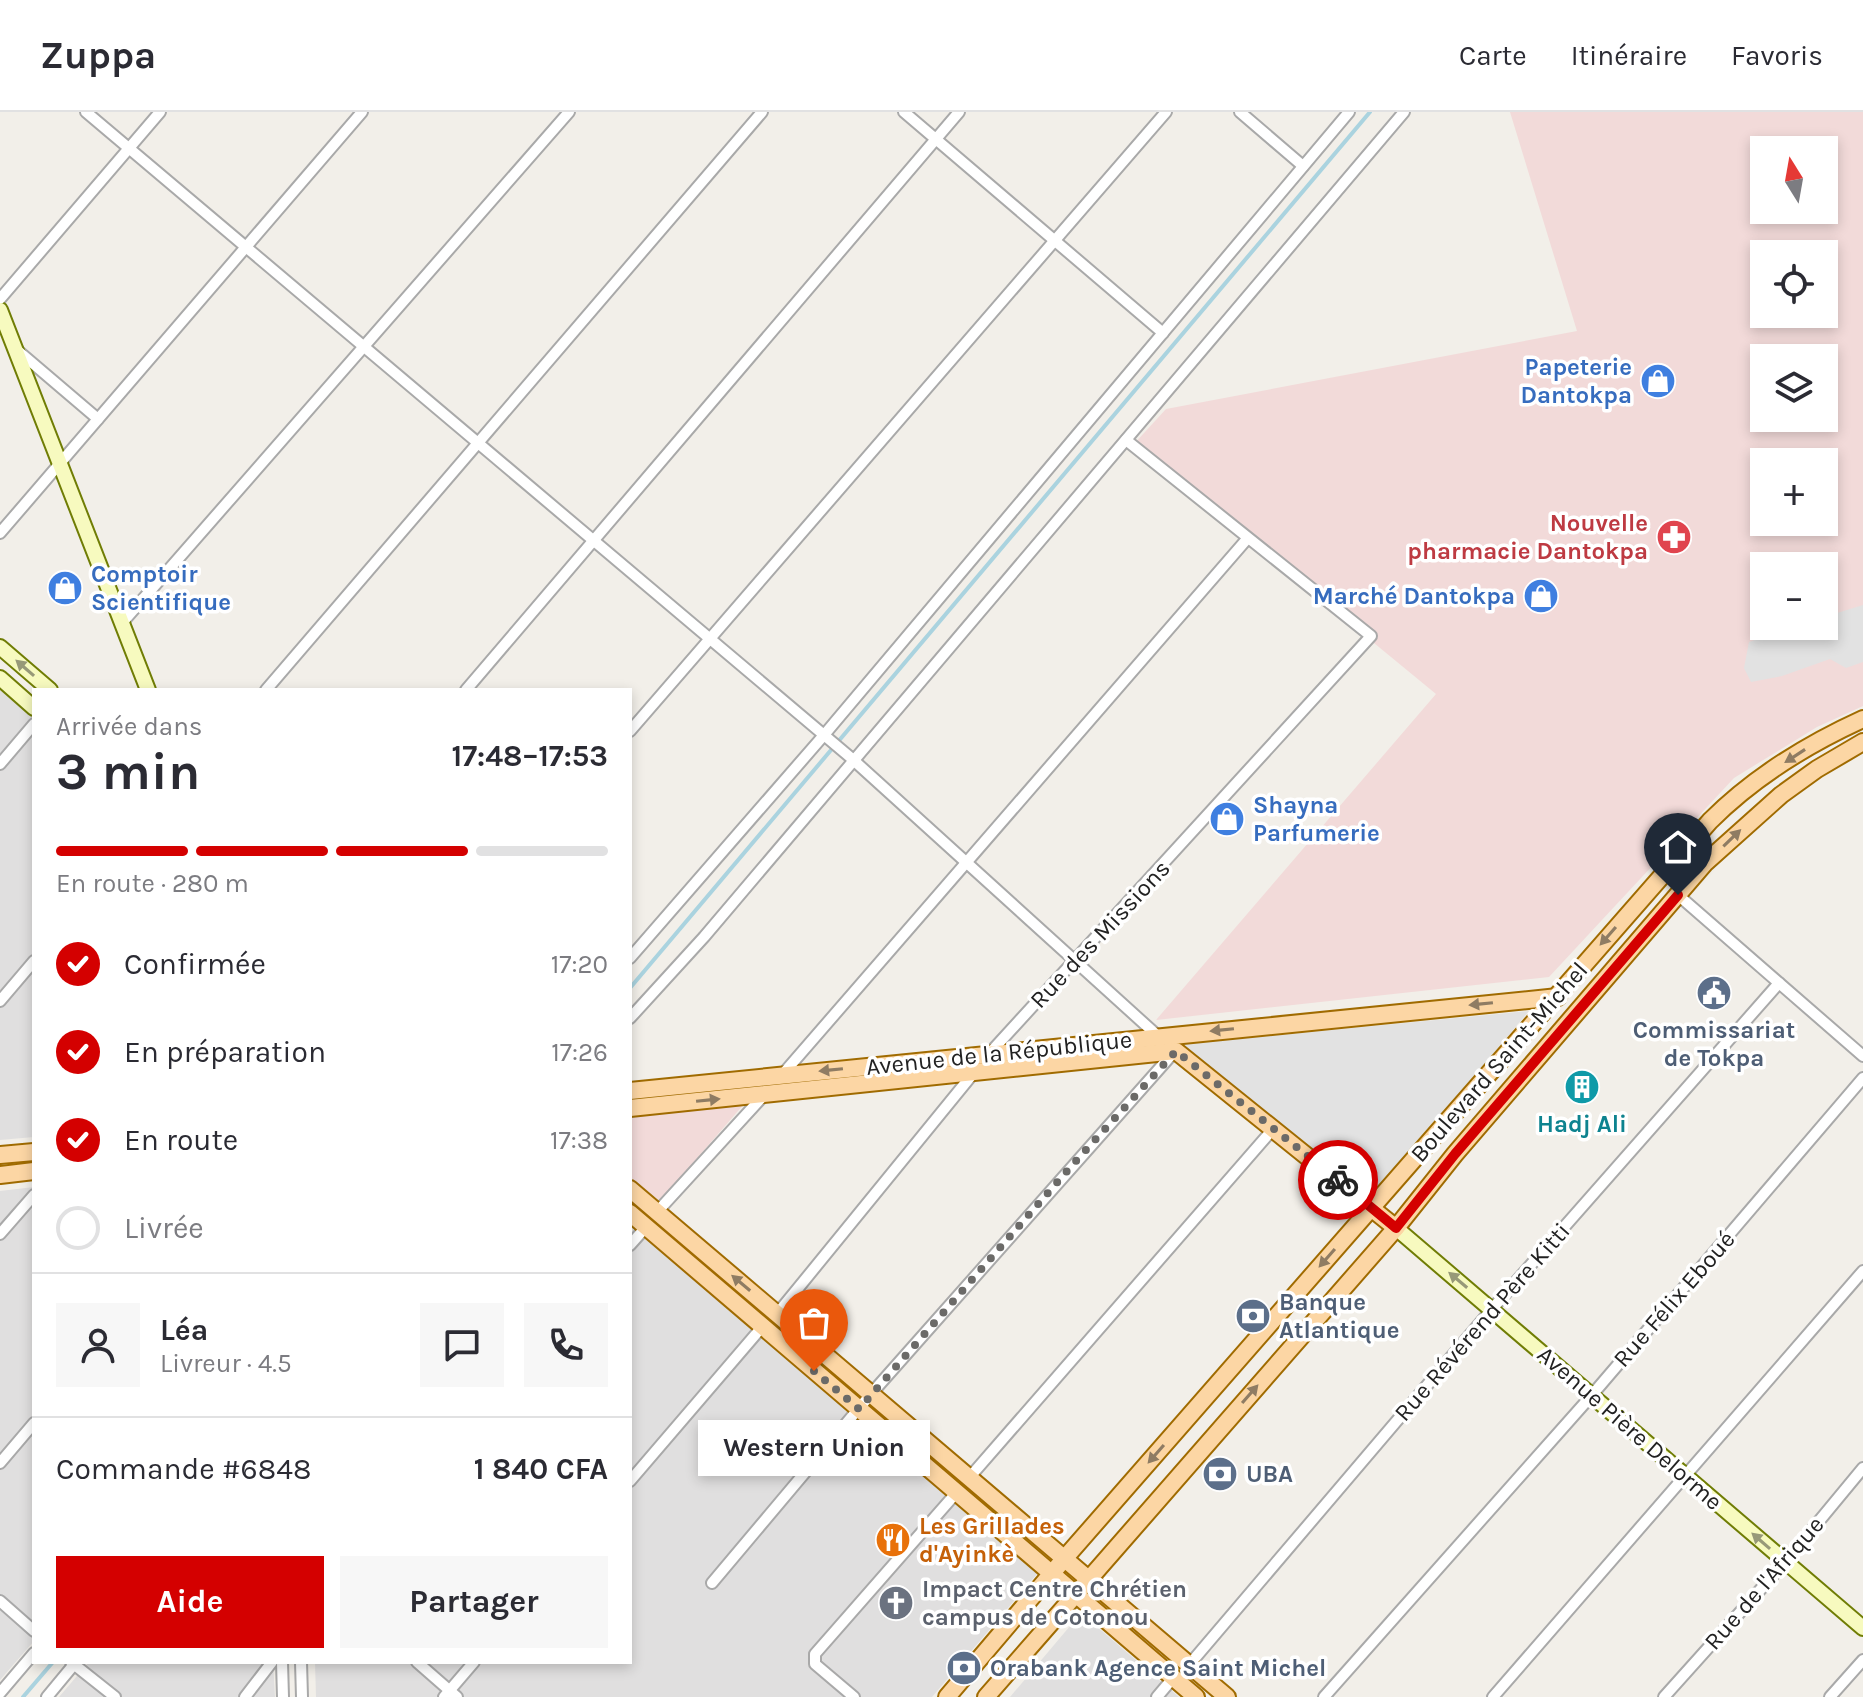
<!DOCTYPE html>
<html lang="fr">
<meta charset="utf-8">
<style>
:root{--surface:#fff;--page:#f7f7f7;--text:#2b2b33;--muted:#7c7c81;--line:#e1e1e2;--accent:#d40000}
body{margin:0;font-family:Karla,sans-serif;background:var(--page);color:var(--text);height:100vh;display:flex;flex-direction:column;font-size:30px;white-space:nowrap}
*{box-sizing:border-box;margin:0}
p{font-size:26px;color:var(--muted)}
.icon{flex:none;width:44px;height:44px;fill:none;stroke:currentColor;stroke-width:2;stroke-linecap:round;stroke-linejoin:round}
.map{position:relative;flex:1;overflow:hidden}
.side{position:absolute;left:32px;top:576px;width:600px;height:976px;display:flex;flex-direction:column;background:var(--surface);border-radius:0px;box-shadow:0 4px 12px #0003}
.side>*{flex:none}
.needle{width:52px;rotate:349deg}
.fabs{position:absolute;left:1750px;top:24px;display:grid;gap:16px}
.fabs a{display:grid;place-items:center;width:88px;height:88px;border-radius:0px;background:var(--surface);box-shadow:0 4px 12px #0003;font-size:40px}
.pin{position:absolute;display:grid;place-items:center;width:68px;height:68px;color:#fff;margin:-82px -34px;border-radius:50% 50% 50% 0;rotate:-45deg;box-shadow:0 0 8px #0007}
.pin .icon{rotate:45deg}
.courier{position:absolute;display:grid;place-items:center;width:80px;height:80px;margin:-40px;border:6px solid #d40000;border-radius:50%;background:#fff;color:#222;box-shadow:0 2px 10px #0007}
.bubble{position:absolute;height:56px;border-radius:0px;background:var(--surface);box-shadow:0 4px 12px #0003;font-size:26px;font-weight:700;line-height:56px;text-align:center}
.overview em{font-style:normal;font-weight:700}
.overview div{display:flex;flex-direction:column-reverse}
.overview{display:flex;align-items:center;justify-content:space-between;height:136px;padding:0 24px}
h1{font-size:52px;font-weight:700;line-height:60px}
.bar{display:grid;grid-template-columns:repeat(4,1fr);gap:12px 8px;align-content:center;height:96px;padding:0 24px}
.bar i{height:10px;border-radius:6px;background:var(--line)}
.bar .current{background:var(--accent)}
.bar p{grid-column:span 4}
.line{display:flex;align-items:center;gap:20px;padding:0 24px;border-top:2px solid var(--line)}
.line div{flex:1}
.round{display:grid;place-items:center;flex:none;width:84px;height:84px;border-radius:0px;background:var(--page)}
ol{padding:0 24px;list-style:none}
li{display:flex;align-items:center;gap:24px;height:88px}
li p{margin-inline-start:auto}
li .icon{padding:8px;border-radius:50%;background:var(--accent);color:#fff;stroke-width:4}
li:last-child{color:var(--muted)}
li i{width:44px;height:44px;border:4px solid var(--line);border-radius:50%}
.action{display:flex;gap:16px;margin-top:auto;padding:16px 24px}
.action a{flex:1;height:92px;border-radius:0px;background:var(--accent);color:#fff;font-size:32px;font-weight:700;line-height:92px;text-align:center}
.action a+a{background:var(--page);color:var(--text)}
header{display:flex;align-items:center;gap:48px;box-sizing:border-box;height:112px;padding:0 40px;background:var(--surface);border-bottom:2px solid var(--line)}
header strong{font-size:38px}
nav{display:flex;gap:44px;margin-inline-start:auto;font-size:28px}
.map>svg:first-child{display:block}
.residential{fill:#e0dfdf}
.commercial{fill:#f2dad9;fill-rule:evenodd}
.parking{fill:#e2e2e2}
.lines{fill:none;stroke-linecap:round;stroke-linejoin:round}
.stream{stroke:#aad3df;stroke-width:4}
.minor-casing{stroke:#a9a9a9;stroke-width:14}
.secondary-casing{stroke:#707d05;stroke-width:18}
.primary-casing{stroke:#a06b00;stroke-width:20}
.minor{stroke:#fff;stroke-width:10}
.secondary{stroke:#f7fabf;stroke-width:14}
.primary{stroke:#fcd6a4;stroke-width:16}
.oneway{fill:#979978}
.oneway2{fill:#8f7c63}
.done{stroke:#6b6a68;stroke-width:8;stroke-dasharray:0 14.4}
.route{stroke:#d40000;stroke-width:10}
.labels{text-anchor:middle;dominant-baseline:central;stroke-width:7;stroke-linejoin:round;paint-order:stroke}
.shop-label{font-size:24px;font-weight:bold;fill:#366cbe;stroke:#fff;text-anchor:end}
.health-label{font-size:24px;font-weight:bold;fill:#be3a42;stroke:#fff;text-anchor:end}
.street-label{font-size:24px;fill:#222;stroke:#fff}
.service-label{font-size:24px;font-weight:bold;fill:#4e5e75;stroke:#fff;text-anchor:start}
.culture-label{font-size:24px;font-weight:bold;fill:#0d838f;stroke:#fff}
.food-label{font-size:24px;font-weight:bold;fill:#c56008;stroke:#fff;text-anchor:start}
.worship-label{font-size:24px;font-weight:bold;fill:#5b616d;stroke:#fff;text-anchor:start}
</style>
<header>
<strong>Zuppa</strong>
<nav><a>Carte</a><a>Itinéraire</a><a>Favoris</a></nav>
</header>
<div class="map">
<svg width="1863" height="1585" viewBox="0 0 1863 1585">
<rect width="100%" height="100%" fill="#f2efe9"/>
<g class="residential">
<polygon points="0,578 34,607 34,1025 0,1028"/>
<polygon points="34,1075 34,1529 0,1568 0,1079"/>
<polygon points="630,1113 1037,1462 932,1585 316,1585 315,1550 630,1550"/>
<polygon points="1081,1501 1179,1585 1010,1585"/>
<polygon points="89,1550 273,1550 275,1585 59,1585"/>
</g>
<g class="commercial">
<path d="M1510,0H1863V594L1817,615L1734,666L1549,865L1156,908L1436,582L1133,333L1166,297L1577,219ZM1764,38H1824V98H1764ZM1764,142H1824V202H1764ZM1764,246H1824V306H1764ZM1764,350H1824V410H1764ZM1764,454H1824V514H1764Z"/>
<polygon points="744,992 660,1089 630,1065 630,1003"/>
</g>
<g class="parking">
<polygon points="1863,493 1863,550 1846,556 1830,547 1782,564 1751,570 1744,556 1749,530 1795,514 1824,514 1824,505"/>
<polygon points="1529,899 1372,1087 1176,933"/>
</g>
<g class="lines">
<g class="stream">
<polyline points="630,876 1370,0"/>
<polyline points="23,1585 53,1550"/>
</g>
<defs>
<g id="minor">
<polyline points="86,0 850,645 1160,926"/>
<polyline points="904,0 1163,221"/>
<polyline points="1240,0 1303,54"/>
<polyline points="0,187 160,0"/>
<polyline points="17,238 98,307"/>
<polyline points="0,421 362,0"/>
<polyline points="122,511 569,0"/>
<polyline points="266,578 762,0"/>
<polyline points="466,578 959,0"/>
<polyline points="630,619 1166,0"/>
<polyline points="0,652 34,612"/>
<polyline points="1678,783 1863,944"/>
<polyline points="630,846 824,623 1349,0"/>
<polyline points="0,889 34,849"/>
<polyline points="630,906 704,825 1404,0"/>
<polyline points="988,943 1371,524 1126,328"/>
<polyline points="782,963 1247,427"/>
<polyline points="657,1100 766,981"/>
<polyline points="0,1122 34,1083"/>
<polyline points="630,1133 646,1115"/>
<polyline points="777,1202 976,958"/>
<polyline points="0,1351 34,1311"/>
<polyline points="969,1366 1273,1017"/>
<polyline points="630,1369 762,1215"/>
<polyline points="712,1471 871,1282 1175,939"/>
<polyline points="0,1489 34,1519"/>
<polyline points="71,1550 115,1585"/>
<polyline points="282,1550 283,1585"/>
<polyline points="301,1550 302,1585"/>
<polyline points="417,1550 457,1585"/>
<polyline points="1189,1553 1492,1197 1779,871"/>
<polyline points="0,1581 34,1541"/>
<polyline points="47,1585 76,1550"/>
<polyline points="245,1585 272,1550"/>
<polyline points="444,1585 474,1550"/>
<polyline points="854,1585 815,1552 815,1542 957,1380"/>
<polyline points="1157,1585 1173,1566"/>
<polyline points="1324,1585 1592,1283 1863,966"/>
<polyline points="1493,1585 1863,1159"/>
<polyline points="1664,1585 1786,1449 1863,1356"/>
<polyline points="1830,1585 1863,1548"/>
</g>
<g id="secondary">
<polyline points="0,198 148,578"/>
<polyline points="0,535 50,578"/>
<polyline points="0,566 34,596"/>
<polyline points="1396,1116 1863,1516"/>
</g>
<g id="primary">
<polyline points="630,979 1558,885"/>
<polyline points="630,996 1176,939 1396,1116"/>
<polyline points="0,1043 34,1040"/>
<polyline points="0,1063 34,1059"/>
<polyline points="630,1077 1227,1585"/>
<polyline points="630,1101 1196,1585"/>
<path d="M947,1585L1064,1447L1710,709C1753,666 1808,632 1863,607"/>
<polyline points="986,1585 1396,1116 1455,1042 1705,751 1781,683 1817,657 1863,630"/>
</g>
</defs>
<use href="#minor" class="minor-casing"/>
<use href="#secondary" class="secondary-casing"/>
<use href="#primary" class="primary-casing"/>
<use href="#minor" class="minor"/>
<use href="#secondary" class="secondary"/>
<use href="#primary" class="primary"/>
</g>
<defs><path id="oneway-solid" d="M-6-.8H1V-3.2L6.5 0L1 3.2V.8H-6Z" transform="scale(2)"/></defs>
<g class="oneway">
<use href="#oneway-solid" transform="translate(25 556) rotate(-139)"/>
<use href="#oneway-solid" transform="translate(1458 1168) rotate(-140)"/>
<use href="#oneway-solid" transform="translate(1761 1429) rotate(-139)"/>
</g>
<g class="oneway2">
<use href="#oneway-solid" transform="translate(1795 644) rotate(147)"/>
<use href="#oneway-solid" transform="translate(1732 726) rotate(-44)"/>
<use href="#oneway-solid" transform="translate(1608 824) rotate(131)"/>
<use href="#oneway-solid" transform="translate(1481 892) rotate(174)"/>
<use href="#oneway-solid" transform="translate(1222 918) rotate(174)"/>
<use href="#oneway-solid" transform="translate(831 958) rotate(174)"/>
<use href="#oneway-solid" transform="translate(708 988) rotate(-6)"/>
<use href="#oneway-solid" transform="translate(1327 1146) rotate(131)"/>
<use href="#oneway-solid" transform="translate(741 1171) rotate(-140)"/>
<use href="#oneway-solid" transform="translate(1250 1282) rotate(-49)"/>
<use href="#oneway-solid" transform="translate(1156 1342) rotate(131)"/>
</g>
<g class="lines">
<polyline class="done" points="814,1259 859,1297 1074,1051 1176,939 1338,1068"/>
<polyline class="route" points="1338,1068 1396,1116 1455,1042 1678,783"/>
</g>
<defs>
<symbol id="shop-disc" viewBox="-11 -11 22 22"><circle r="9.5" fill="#3f7fe0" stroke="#fff"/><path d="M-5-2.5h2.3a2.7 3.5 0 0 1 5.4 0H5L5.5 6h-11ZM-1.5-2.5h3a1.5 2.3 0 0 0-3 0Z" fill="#fff"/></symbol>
<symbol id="pharmacy-disc" viewBox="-11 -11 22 22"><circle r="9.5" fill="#e0444e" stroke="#fff"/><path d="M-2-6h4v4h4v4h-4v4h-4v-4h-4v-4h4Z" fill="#fff"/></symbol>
<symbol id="civic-disc" viewBox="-11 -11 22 22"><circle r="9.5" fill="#5c6f8a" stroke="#fff"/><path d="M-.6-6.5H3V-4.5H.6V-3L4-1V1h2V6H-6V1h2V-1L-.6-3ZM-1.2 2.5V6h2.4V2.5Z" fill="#fff"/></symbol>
<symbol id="building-disc" viewBox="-11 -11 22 22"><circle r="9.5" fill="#0f9aa8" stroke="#fff"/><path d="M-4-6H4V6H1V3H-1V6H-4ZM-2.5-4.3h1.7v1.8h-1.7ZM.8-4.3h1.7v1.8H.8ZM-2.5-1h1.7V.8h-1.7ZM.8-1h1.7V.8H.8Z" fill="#fff"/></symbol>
<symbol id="bank-disc" viewBox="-11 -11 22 22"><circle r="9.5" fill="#5c6f8a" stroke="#fff"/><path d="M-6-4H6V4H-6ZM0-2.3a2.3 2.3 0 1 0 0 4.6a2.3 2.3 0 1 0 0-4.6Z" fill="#fff"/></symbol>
<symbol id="restaurant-disc" viewBox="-11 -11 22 22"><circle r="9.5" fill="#e8710a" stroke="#fff"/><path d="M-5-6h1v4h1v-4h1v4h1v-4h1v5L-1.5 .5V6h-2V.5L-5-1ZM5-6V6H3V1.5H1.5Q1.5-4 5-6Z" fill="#fff"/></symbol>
<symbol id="church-disc" viewBox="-11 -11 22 22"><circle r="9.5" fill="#6b7280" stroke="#fff"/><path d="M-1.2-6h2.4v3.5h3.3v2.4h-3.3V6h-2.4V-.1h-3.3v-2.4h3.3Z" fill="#fff"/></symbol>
</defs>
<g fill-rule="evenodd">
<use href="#shop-disc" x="1638" y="249" width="40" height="40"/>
<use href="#pharmacy-disc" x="1654" y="405" width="40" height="40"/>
<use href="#shop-disc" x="45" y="456" width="40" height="40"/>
<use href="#shop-disc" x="1521" y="464" width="40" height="40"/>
<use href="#shop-disc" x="1207" y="687" width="40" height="40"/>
<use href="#civic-disc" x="1694" y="861" width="40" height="40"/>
<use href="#building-disc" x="1562" y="955" width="40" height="40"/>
<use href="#bank-disc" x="1233" y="1184" width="40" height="40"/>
<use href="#bank-disc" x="1200" y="1342" width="40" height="40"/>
<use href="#restaurant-disc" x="873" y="1408" width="40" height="40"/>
<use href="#church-disc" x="876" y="1471" width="40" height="40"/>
<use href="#bank-disc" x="944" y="1536" width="40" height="40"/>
</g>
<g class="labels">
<g class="shop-label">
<text x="1632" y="255">Papeterie<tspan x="1632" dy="28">Dantokpa</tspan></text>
<text x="91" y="462" text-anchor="start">Comptoir<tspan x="91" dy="28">Scientifique</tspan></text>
<text x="1515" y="484">Marché Dantokpa</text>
<text x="1253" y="693" text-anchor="start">Shayna<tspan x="1253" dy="28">Parfumerie</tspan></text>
</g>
<g class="health-label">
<text x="1648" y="411">Nouvelle<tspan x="1648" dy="28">pharmacie Dantokpa</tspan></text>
</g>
<g class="street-label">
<text transform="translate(1100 822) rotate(-47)">Rue des Missions</text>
<text transform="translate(999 941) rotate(-6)">Avenue de la République</text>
<text transform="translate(1499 950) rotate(-49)">Boulevard Saint-Michel</text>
<text transform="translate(1674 1187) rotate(-49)">Rue Félix Eboué</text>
<text transform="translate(1482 1210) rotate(-49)">Rue Révérend Père Kitti</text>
<text transform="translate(1630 1316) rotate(41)">Avenue Pière Delorme</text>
<text transform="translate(1764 1471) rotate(-49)">Rue de l'Afrique</text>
</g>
<g class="service-label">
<text x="1714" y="918" text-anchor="middle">Commissariat<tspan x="1714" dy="28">de Tokpa</tspan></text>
<text x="1279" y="1190">Banque<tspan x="1279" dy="28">Atlantique</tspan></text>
<text x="1246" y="1362">UBA</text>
<text x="990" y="1556">Orabank Agence Saint Michel</text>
</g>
<g class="culture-label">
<text x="1582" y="1012">Hadj Ali</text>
</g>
<g class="food-label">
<text x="919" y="1414">Les Grillades<tspan x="919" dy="28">d'Ayinkè</tspan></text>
</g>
<g class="worship-label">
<text x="922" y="1477">Impact Centre Chrétien<tspan x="922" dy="28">campus de Cotonou</tspan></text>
</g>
</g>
</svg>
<div class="fabs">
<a><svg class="needle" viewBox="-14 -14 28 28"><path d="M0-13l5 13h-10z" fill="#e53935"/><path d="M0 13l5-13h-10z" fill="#7c7c81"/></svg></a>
<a><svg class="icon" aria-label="locate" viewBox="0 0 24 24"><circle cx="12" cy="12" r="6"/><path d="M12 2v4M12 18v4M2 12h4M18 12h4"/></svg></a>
<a><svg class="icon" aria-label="layers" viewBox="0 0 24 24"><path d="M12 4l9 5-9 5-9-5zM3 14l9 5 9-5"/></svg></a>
<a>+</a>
<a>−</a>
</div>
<div class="pin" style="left:814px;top:1259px;background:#ea580c"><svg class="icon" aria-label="bag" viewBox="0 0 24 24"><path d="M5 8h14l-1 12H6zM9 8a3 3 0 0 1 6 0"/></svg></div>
<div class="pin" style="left:1678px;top:783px;background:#1f2937"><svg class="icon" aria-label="home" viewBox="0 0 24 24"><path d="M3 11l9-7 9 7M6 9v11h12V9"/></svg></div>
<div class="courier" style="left:1338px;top:1068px"><svg class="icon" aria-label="bike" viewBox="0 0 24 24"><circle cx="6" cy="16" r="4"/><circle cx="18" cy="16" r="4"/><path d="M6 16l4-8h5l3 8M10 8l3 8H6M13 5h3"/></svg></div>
<div class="bubble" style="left:698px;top:1308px;width:232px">Western Union</div>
<section class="side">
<div class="overview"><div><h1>3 min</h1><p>Arrivée dans</p></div><em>17:48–17:53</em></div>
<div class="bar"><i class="current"></i><i class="current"></i><i class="current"></i><i></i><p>En route · 280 m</p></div>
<ol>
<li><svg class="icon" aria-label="check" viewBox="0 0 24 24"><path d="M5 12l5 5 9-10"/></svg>Confirmée<p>17:20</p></li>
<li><svg class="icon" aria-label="check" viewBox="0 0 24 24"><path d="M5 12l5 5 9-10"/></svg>En préparation<p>17:26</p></li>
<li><svg class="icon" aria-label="check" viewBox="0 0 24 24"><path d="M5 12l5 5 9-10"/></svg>En route<p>17:38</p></li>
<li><i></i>Livrée</li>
</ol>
<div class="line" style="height:144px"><a class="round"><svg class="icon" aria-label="person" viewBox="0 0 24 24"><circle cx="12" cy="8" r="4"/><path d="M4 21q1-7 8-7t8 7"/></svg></a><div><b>Léa</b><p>Livreur · 4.5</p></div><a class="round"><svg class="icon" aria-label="chat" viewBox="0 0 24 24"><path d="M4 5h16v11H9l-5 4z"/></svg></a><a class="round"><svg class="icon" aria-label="phone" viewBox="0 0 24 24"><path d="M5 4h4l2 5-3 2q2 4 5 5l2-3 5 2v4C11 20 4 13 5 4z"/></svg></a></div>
<div class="line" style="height:104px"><div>Commande #6848</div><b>1 840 CFA</b></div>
<div class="action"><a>Aide</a><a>Partager</a></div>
</section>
</div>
